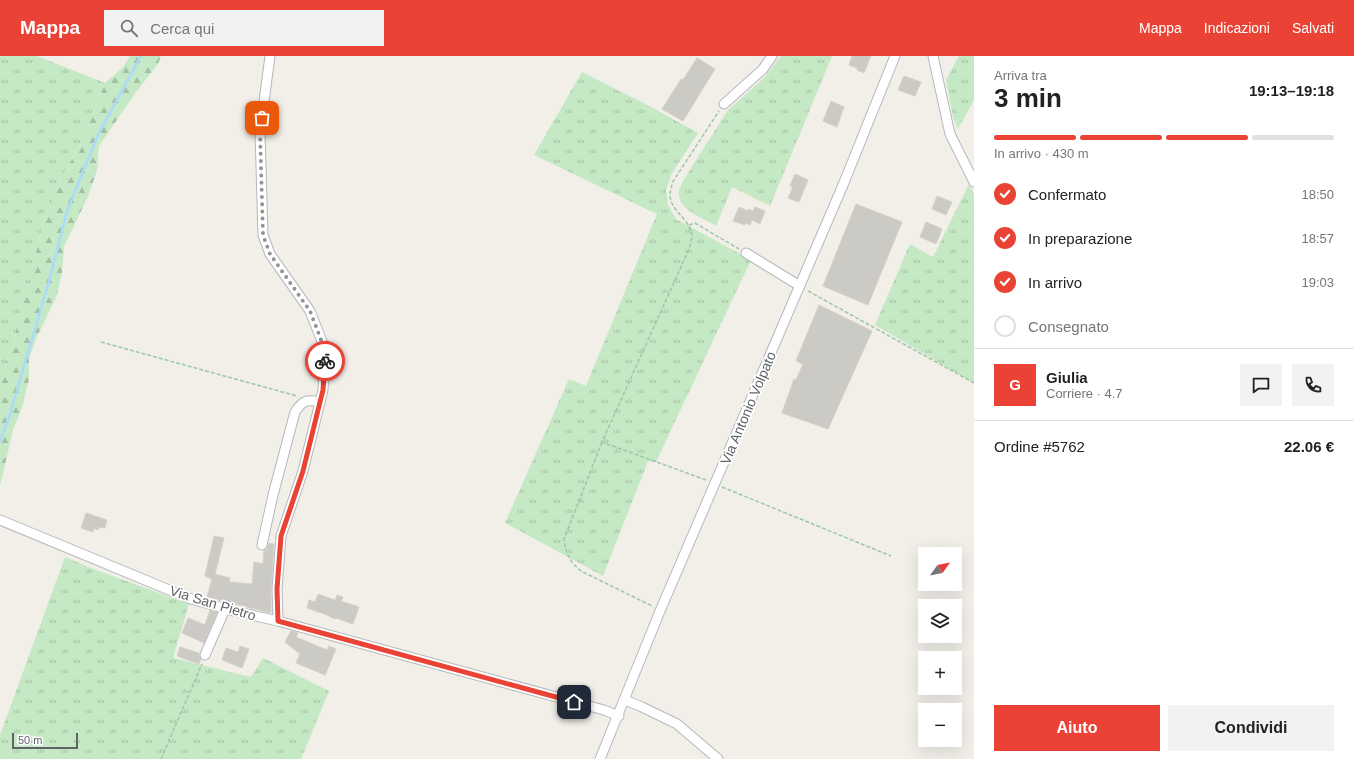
<!DOCTYPE html>
<html lang="it">
<meta charset="utf-8">
<style>
:root{--surface:#fff;--page:#f2f2f2;--text:#222;--muted:#767676;--line:#e0e0e0;--accent:#ea4335}
body{margin:0;font-family:Arial,sans-serif;background:var(--page);color:var(--text);height:100vh;display:flex;flex-direction:column;font-size:15px;white-space:nowrap}
*{box-sizing:border-box;margin:0}
p{font-size:13px;color:var(--muted)}
.icon{flex:none;width:22px;height:22px;fill:none;stroke:currentColor;stroke-width:2;stroke-linecap:round;stroke-linejoin:round}
.map{position:relative;flex:1;overflow:hidden}
.panel{display:flex;flex-direction:column;background:var(--surface);width:380px}
.panel>*{flex:none}
.needle{width:26px;rotate:57deg}
.buttons{position:absolute;left:918px;top:491px;display:grid;gap:8px}
.buttons a{display:grid;place-items:center;width:44px;height:44px;border-radius:0px;background:var(--surface);box-shadow:0 4px 16px #0002;font-size:20px}
.scale{position:absolute;left:12px;bottom:10px;width:66px;box-sizing:border-box;padding-left:4px;border:2px solid #5f6368;border-top:0;font-size:11px;line-height:14px;white-space:nowrap;color:#5f6368;-webkit-text-stroke:3px #fff;paint-order:stroke}
.pin{position:absolute;display:grid;place-items:center;width:34px;height:34px;color:#fff;margin:-17px;border-radius:8px;box-shadow:0 2px 6px #0006}
.courier{position:absolute;display:grid;place-items:center;width:40px;height:40px;margin:-20px;border:3px solid #ea4335;border-radius:50%;background:#fff;color:#222;box-shadow:0 1px 5px #0007}
.head em{font-style:normal;font-weight:600}
.head div{display:flex;flex-direction:column-reverse}
.head{display:flex;align-items:center;justify-content:space-between;height:68px;padding:0 20px}
h1{font-size:26px;font-weight:600;line-height:30px}
.bar{display:grid;grid-template-columns:repeat(4,1fr);gap:6px 4px;align-content:center;height:48px;padding:0 20px}
.bar i{height:5px;border-radius:3px;background:var(--line)}
.bar .selected{background:var(--accent)}
.bar p{grid-column:span 4}
.line{display:flex;align-items:center;gap:10px;padding:0 20px;border-top:1px solid var(--line)}
.line div{flex:1}
.round{display:grid;place-items:center;flex:none;width:42px;height:42px;border-radius:0px;background:var(--page)}
ol{padding:0 20px;list-style:none}
li{display:flex;align-items:center;gap:12px;height:44px}
li p{margin-inline-start:auto}
li .icon{padding:4px;border-radius:50%;background:var(--accent);color:#fff;stroke-width:4}
li:last-child{color:var(--muted)}
li i{width:22px;height:22px;border:2px solid var(--line);border-radius:50%}
.cta{display:flex;gap:8px;margin-top:auto;padding:8px 20px}
.cta a{flex:1;height:46px;border-radius:0px;background:var(--accent);color:#fff;font-size:16px;font-weight:600;line-height:46px;text-align:center}
.cta a+a{background:var(--page);color:var(--text)}
header{display:flex;align-items:center;gap:24px;box-sizing:border-box;height:56px;padding:0 20px;background:var(--accent);color:#fff}
header strong{font-size:19px}
nav{display:flex;gap:22px;margin-inline-start:auto;font-size:14px}
.search{width:280px;height:36px;background:var(--page);display:flex;align-items:center;gap:10px;box-sizing:border-box;padding:0 14px;border-radius:0px;color:var(--muted);font-size:15px}
main{display:flex;flex:1;min-height:0}
.map>svg:first-child{display:block}
.grass{fill:url(#grass-tufts)}
.forest{fill:url(#forest-firs)}
.lines{fill:none;stroke-linecap:round;stroke-linejoin:round}
.stream{stroke:#aadaff;stroke-width:2.5}
.building{fill:#cccac5;stroke:#d6d1c6}
.minor-casing{stroke:#b5b8bc;stroke-width:11}
.path{stroke:#9cc7a9;stroke-width:1.5;stroke-dasharray:4 2;stroke-linecap:butt}
.minor{stroke:#fff;stroke-width:9}
.done{stroke:#929495;stroke-width:4;stroke-dasharray:0 7.2}
.route{stroke:#ea4335;stroke-width:5}
.labels{text-anchor:middle;dominant-baseline:central;stroke-width:3.5;stroke-linejoin:round;paint-order:stroke}
.street-label{font-size:14px;fill:#5f6368;stroke:#fff}
</style>
<header>
<strong>Mappa</strong>
<div class="search"><svg class="icon" aria-label="search" viewBox="0 0 24 24"><circle cx="10" cy="10" r="6"/><path d="M15 15l6 6"/></svg>Cerca qui</div>
<nav><a>Mappa</a><a>Indicazioni</a><a>Salvati</a></nav>
</header>
<main>
<div class="map">
<svg width="974" height="703" viewBox="0 0 974 703">
<defs>
<pattern id="grass-tufts" width="24" height="20" patternUnits="userSpaceOnUse"><rect width="24" height="20" fill="#c5e8c5"/><path d="M3 7l-1-3M5 7V3M7 7l1-3M15 17l-1-3M17 17v-4M19 17l1-3" fill="none" stroke="#a3c0a4"/></pattern>
<pattern id="forest-firs" width="22" height="20" patternUnits="userSpaceOnUse"><rect width="22" height="20" fill="#c5e8c5"/><path d="M5 1l3.5 6h-7zM16 11l3.5 6h-7z" fill="#a3c0a4"/></pattern>
</defs>
<rect width="100%" height="100%" fill="#f1efe8"/>
<g class="grass">
<polygon points="0,0 37,0 105,27 80,90 59,125 41,176 31,218 24,240 17,267 15,283 7,303 0,333"/>
<path d="M781,0H832L770,150L732,131L716,170C703,162 676,153 679,135C680,131 682,127 684,123L728,54L764,22Z"/>
<polygon points="959,0 974,0 974,44 958,73 953,61 946,24"/>
<polygon points="582,16 653,52 698,77 672,117 666,134 668,149 676,163 751,204 656,406 648,405 603,520 505,467 569,323 586,330 657,158 534,99"/>
<polygon points="969,128 974,138 974,327 875,269 910,188 933,201"/>
<polygon points="65,501 91,512 189,548 173,602 251,621 263,602 329,635 301,703 0,703 0,679"/>
</g>
<polygon class="forest" points="130,0 161,0 158,8 136,36 99,90 97,114 89,138 64,191 62,216 57,239 35,285 29,303 29,323 22,352 13,374 0,430 0,333 7,303 15,283 17,267 24,240 31,218 41,176 59,125 80,90 105,27 123,11"/>
<g class="lines">
<polyline class="stream" points="0,385 10,358 50,222 67,155 98,79 141,0"/>
</g>
<g class="building">
<polygon points="852,0 871,0 864,17 857,14 857,12 849,9"/>
<polygon points="697,2 715,13 683,65 662,53 681,23 683,24"/>
<polygon points="904,20 921,26 915,40 898,34"/>
<polygon points="831,45 844,51 837,71 823,65"/>
<polygon points="795,118 808,124 799,146 788,142 793,131 790,130"/>
<polygon points="937,140 952,146 946,159 932,153"/>
<polygon points="856,148 902,166 868,249 823,230"/>
<polygon points="739,151 748,155 749,153 753,155 755,151 765,155 760,168 752,164 750,169 746,167 745,169 733,165"/>
<polygon points="926,166 942,173 936,188 920,181"/>
<polygon points="819,249 872,275 828,373 782,357 794,323 796,324 803,308 796,305"/>
<polygon points="86,457 107,464 105,472 99,471 98,474 94,472 93,476 81,472"/>
<polygon points="214,480 224,482 215,518 230,522 229,526 252,528 254,506 263,508 264,495 267,493 269,487 274,488 271,533 271,557 207,541 212,523 205,520"/>
<polygon points="318,538 335,544 337,539 343,541 341,545 359,551 353,568 336,562 336,563 330,561 330,560 307,552 309,544 315,546"/>
<polygon points="210,554 217,556 204,587 182,577 188,562 205,569"/>
<polygon points="291,575 298,577 296,581 327,594 329,590 336,593 325,619 296,607 300,598 285,586"/>
<polygon points="240,590 249,593 242,612 222,604 226,592 238,596"/>
<polygon points="180,591 199,597 199,600 201,603 199,608 177,600"/>
</g>
<g class="lines">
<defs>
<g id="minor">
<polyline points="270,0 260,76 263,179 270,198 310,255 325,293 323,334 303,415 281,480 277,533 278,565"/>
<polyline points="933,0 950,78 974,126"/>
<polyline points="724,48 763,13 772,0"/>
<polyline points="746,197 800,230"/>
<polyline points="0,464 191,543 234,555 278,565 604,654 619,660"/>
<path d="M262,489L273,439L295,356C303,344 307,343 320,346"/>
<polyline points="205,599 225,553"/>
<polyline points="625,644 642,651 677,668 718,703"/>
<polyline points="600,703 660,555 843,129 895,0"/>
</g>
</defs>
<use href="#minor" class="minor-casing"/>
<g class="path">
<polyline points="689,169 695,167 739,193"/>
<polyline points="808,235 974,327"/>
<polyline points="101,286 297,340"/>
<path d="M602,386L564,483C566,498 569,505 581,515L652,550"/>
<path d="M706,424L602,386L689,193C690,189 692,184 692,180C690,162 670,155 670,139C670,135 672,131 672,127L719,55"/>
<polyline points="722,431 891,500"/>
<polyline points="161,703 202,608"/>
</g>
<use href="#minor" class="minor"/>
</g>
<g class="lines">
<polyline class="done" points="262,62 260,76 263,179 270,198 310,255 325,294 325,305"/>
<polyline class="route" points="325,305 323,334 320,346 303,415 281,480 277,533 278,565 574,646"/>
</g>
<g class="labels">
<g class="street-label">
<text transform="translate(748 352) rotate(-67)">Via Antonio Volpato</text>
<text transform="translate(213 547) rotate(17)">Via San Pietro</text>
</g>
</g>
</svg>
<div class="buttons">
<a><svg class="needle" viewBox="-14 -14 28 28"><path d="M0-13l5 13h-10z" fill="#e53935"/><path d="M0 13l5-13h-10z" fill="#767676"/></svg></a>
<a><svg class="icon" aria-label="layers" viewBox="0 0 24 24"><path d="M12 4l9 5-9 5-9-5zM3 14l9 5 9-5"/></svg></a>
<a>+</a>
<a>−</a>
</div>
<div class="scale">50 m</div>
<div class="pin" style="left:262px;top:62px;background:#ea580c"><svg class="icon" aria-label="bag" viewBox="0 0 24 24"><path d="M5 8h14l-1 12H6zM9 8a3 3 0 0 1 6 0"/></svg></div>
<div class="pin" style="left:574px;top:646px;background:#1f2937"><svg class="icon" aria-label="home" viewBox="0 0 24 24"><path d="M3 11l9-7 9 7M6 9v11h12V9"/></svg></div>
<div class="courier" style="left:325px;top:305px"><svg class="icon" aria-label="bike" viewBox="0 0 24 24"><circle cx="6" cy="16" r="4"/><circle cx="18" cy="16" r="4"/><path d="M6 16l4-8h5l3 8M10 8l3 8H6M13 5h3"/></svg></div>
</div>
<section class="panel">
<div class="head"><div><h1>3 min</h1><p>Arriva tra</p></div><em>19:13–19:18</em></div>
<div class="bar"><i class="selected"></i><i class="selected"></i><i class="selected"></i><i></i><p>In arrivo · 430 m</p></div>
<ol>
<li><svg class="icon" aria-label="check" viewBox="0 0 24 24"><path d="M5 12l5 5 9-10"/></svg>Confermato<p>18:50</p></li>
<li><svg class="icon" aria-label="check" viewBox="0 0 24 24"><path d="M5 12l5 5 9-10"/></svg>In preparazione<p>18:57</p></li>
<li><svg class="icon" aria-label="check" viewBox="0 0 24 24"><path d="M5 12l5 5 9-10"/></svg>In arrivo<p>19:03</p></li>
<li><i></i>Consegnato</li>
</ol>
<div class="line" style="height:72px"><b class="round" style="background:var(--accent);color:#fff">G</b><div><b>Giulia</b><p>Corriere · 4.7</p></div><a class="round"><svg class="icon" aria-label="chat" viewBox="0 0 24 24"><path d="M4 5h16v11H9l-5 4z"/></svg></a><a class="round"><svg class="icon" aria-label="phone" viewBox="0 0 24 24"><path d="M5 4h4l2 5-3 2q2 4 5 5l2-3 5 2v4C11 20 4 13 5 4z"/></svg></a></div>
<div class="line" style="height:52px"><div>Ordine #5762</div><b>22.06 €</b></div>
<div class="cta"><a>Aiuto</a><a>Condividi</a></div>
</section>
</main>
